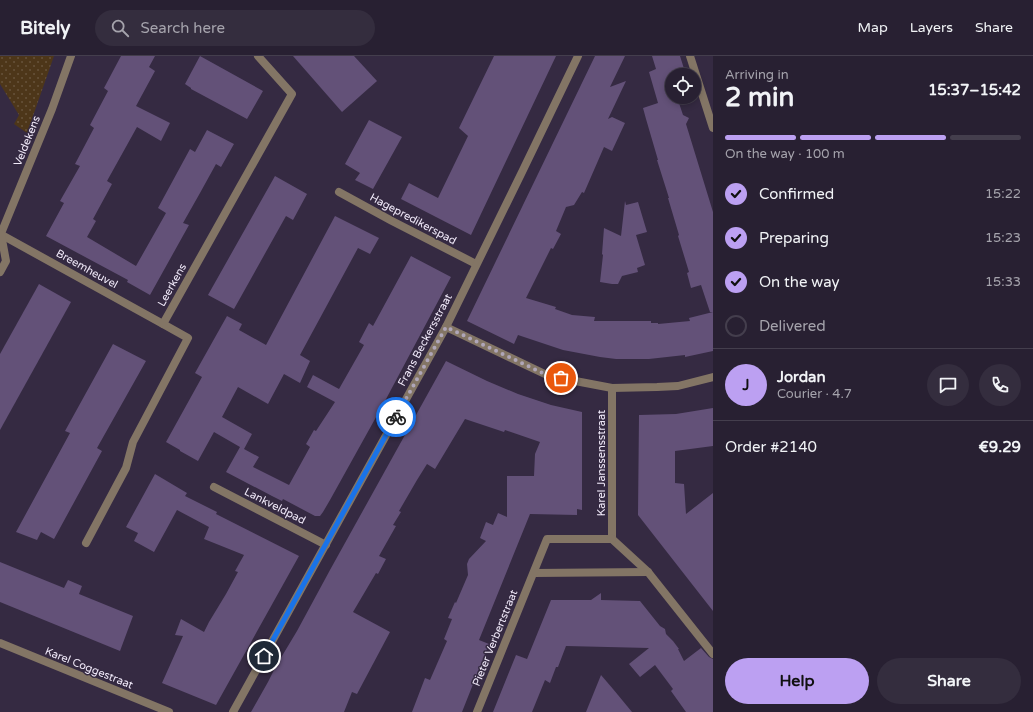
<!DOCTYPE html>
<meta charset="utf-8">
<style>
:root{--surface:#282032;--page:#342d3e;--text:#f1f3f6;--muted:#a5a3ac;--line:#443e4d;--accent:#bca0f2}
body{margin:0;font-family:"Varela Round",sans-serif;background:var(--page);color:var(--text);height:100vh;display:flex;flex-direction:column;font-size:15px;white-space:nowrap}
*{box-sizing:border-box;margin:0}
p{font-size:13px;color:var(--muted)}
.icon{flex:none;width:22px;height:22px;fill:none;stroke:currentColor;stroke-width:2;stroke-linecap:round;stroke-linejoin:round}
.map{position:relative;flex:1;overflow:hidden}
.sheet{display:flex;flex-direction:column;background:var(--surface);width:320px}
.sheet>*{flex:none}
.controls{position:absolute;left:665px;top:12px;display:grid;gap:8px}
.controls a{display:grid;place-items:center;width:36px;height:36px;border-radius:50%;background:var(--surface);box-shadow:0 2px 6px #0003,0 0 0 1px var(--line);font-size:20px}
.pin{position:absolute;display:grid;place-items:center;width:34px;height:34px;color:#fff;margin:-17px;border:2px solid #fff;border-radius:50%;box-shadow:0 1px 4px #0007}
.courier{position:absolute;display:grid;place-items:center;width:40px;height:40px;margin:-20px;border:3px solid #1a73e8;border-radius:50%;background:#fff;color:#222;box-shadow:0 1px 5px #0007}
.overview em{font-style:normal;font-weight:700}
.overview div{display:flex;flex-direction:column-reverse}
.overview{display:flex;align-items:center;justify-content:space-between;height:68px;padding:0 12px}
h1{font-size:26px;font-weight:700;line-height:30px}
.bar{display:grid;grid-template-columns:repeat(4,1fr);gap:6px 4px;align-content:center;height:48px;padding:0 12px}
.bar i{height:5px;border-radius:3px;background:var(--line)}
.bar .selected{background:var(--accent)}
.bar p{grid-column:span 4}
.line{display:flex;align-items:center;gap:10px;padding:0 12px;border-top:1px solid var(--line)}
.line div{flex:1}
.round{display:grid;place-items:center;flex:none;width:42px;height:42px;border-radius:21px;background:var(--page)}
ol{padding:0 12px;list-style:none}
li{display:flex;align-items:center;gap:12px;height:44px}
li p{margin-inline-start:auto}
li .icon{padding:4px;border-radius:50%;background:var(--accent);color:#111;stroke-width:4}
li:last-child{color:var(--muted)}
li i{width:22px;height:22px;border:2px solid var(--line);border-radius:50%}
.cta{display:flex;gap:8px;margin-top:auto;padding:8px 12px}
.cta a{flex:1;height:46px;border-radius:24px;background:var(--accent);color:#111;font-size:16px;font-weight:700;line-height:46px;text-align:center}
.cta a+a{background:var(--page);color:var(--text)}
header{display:flex;align-items:center;gap:24px;box-sizing:border-box;height:56px;padding:0 20px;background:var(--surface);border-bottom:1px solid var(--line)}
header strong{font-size:19px}
nav{display:flex;gap:22px;margin-inline-start:auto;font-size:14px}
.search{width:280px;height:36px;background:var(--page);display:flex;align-items:center;gap:10px;box-sizing:border-box;padding:0 14px;border-radius:22px;color:var(--muted);font-size:15px}
main{display:flex;flex:1;min-height:0}
.map>svg:first-child{display:block}
.park{fill:url(#park-dots)}
.building{fill:#635178}
.lines{fill:none;stroke-linecap:round;stroke-linejoin:round}
.minor{stroke:#837565;stroke-width:8}
.done{stroke:#afa6b9;stroke-width:4;stroke-dasharray:0 7.2}
.route{stroke:#1a73e8;stroke-width:5}
.labels{text-anchor:middle;dominant-baseline:central;stroke-width:3;stroke-linejoin:round;paint-order:stroke}
.street-label{font-size:11px;fill:#f0e9f9;stroke:#352a42}
</style>
<header>
<strong>Bitely</strong>
<div class="search"><svg class="icon" aria-label="search" viewBox="0 0 24 24"><circle cx="10" cy="10" r="6"/><path d="M15 15l6 6"/></svg>Search here</div>
<nav><a>Map</a><a>Layers</a><a>Share</a></nav>
</header>
<main>
<div class="map">
<svg width="713" height="656" viewBox="0 0 713 656">
<defs>
<pattern id="park-dots" width="8" height="8" patternUnits="userSpaceOnUse"><rect width="8" height="8" fill="#4d3619"/><path d="M2 2h.1M6 6h.1" fill="none" stroke="#67533b" stroke-width="1.8" stroke-linecap="round"/></pattern>
</defs>
<rect width="100%" height="100%" fill="#352a42"/>
<polygon class="park" points="0,0 54,0 27,77 14,68 19,59 0,28"/>
<g class="building">
<polygon points="121,0 155,0 149,11 155,15 136,50 170,67 161,85 137,71 107,125 112,128 93,163 96,165 87,181 136,210 166,157 158,152 190,93 195,96 207,74 234,88 221,111 216,108 200,137 183,167 189,169 150,239 127,226 128,224 46,180 64,147 60,145 80,110 75,108 94,72 90,69 108,35 104,32"/>
<polygon points="200,0 263,35 247,63 191,33 191,32 185,28"/>
<polygon points="293,0 354,0 377,25 342,56"/>
<polygon points="494,0 556,0 471,179 401,143 409,127 438,142 468,80 459,72"/>
<polygon points="595,0 625,0 610,31 626,25 608,63 612,61 625,67 612,95 604,91 584,137 582,136 574,149 566,151 556,175 561,178 553,193 551,192 526,242 556,251 555,253 572,259 595,261 594,265 651,265 651,267 658,267 658,268 690,265 689,262 713,256 713,295 685,301 685,299 649,303 616,303 600,301 563,294 518,279 514,288 467,265"/>
<polygon points="652,0 680,0 686,19 671,19 672,23 672,41 677,41 683,59 689,62 686,68 713,156 713,256 710,256 701,229 691,232 687,217 689,216 678,180 679,179 668,142 669,142 657,104 658,104 646,63 643,52 658,47 649,16 656,13"/>
<polygon points="369,64 402,81 373,133 355,124 360,117 345,108"/>
<polygon points="275,120 307,138 293,164 286,160 234,253 208,239"/>
<polygon points="625,145 626,149 638,146 647,176 636,179 645,209 637,212 638,216 622,220 618,228 612,228 600,226 603,199 602,198 604,172 621,180"/>
<polygon points="335,160 379,182 370,198 358,192 300,299 310,305 300,327 284,318 268,348 238,331 222,361 252,378 244,393 259,401 253,411 289,429 310,391 306,388 314,374 316,375 335,346 307,331 313,319 339,333 364,289 359,286 369,267 373,270 411,200 451,221 385,345 330,444 323,456 320,460 315,460 283,443 282,445 272,440 226,416 240,391 214,376 198,405 180,395 180,394 166,386 202,321 195,317 227,260 242,268 239,274 266,289"/>
<polygon points="39,228 71,246 0,374 0,298"/>
<polygon points="113,288 146,305 97,392 102,395 54,483 41,476 37,484 16,476 70,377 65,375"/>
<polygon points="446,305 487,325 518,338 551,349 582,356 582,454 577,453 577,459 530,458 479,584 489,588 462,656 412,656 425,622 430,624 447,585 444,583 452,563 448,562 455,546 456,547 468,519 467,508 469,503 486,485 480,482 486,466 493,469 498,457 507,461 507,420 534,420 535,398 540,386 505,374 504,376 465,363 435,413 427,408 417,424 399,455 401,456 393,469 396,470 379,500 386,503 378,518 376,517 353,556 390,576 357,638 352,636 344,656 251,656 268,626 276,610 297,575 330,514"/>
<polygon points="713,352 713,390 675,395 675,427 684,428 686,458 713,437 713,555 638,459 639,359 676,358"/>
<polygon points="155,418 187,437 185,440 217,456 216,458 299,500 216,649 162,627 183,580 175,579 181,563 204,576 209,566 226,538 238,516 235,515 244,499 204,483 209,471 177,454 154,496 134,485 138,477 126,471"/>
<polygon points="0,506 64,532 68,524 82,530 79,538 133,560 120,595 0,546"/>
<polygon points="601,537 601,544 640,545 660,570 665,573 666,578 673,585 679,593 678,593 684,605 701,592 709,601 713,603 713,656 686,656 671,635 673,633 655,609 640,621 629,608 649,592 566,590 558,611 556,611 550,627 545,624 532,656 493,656 516,599 527,603 551,544 591,544"/>
<polygon points="601,619 613,633 632,656 586,656"/>
</g>
<g class="lines">
<g class="minor">
<polyline points="690,0 713,72"/>
<polyline points="339,136 392,165 476,208"/>
<polyline points="0,178 163,268"/>
<polyline points="0,180 52,53 71,0"/>
<polyline points="0,216 6,205 1,178"/>
<polyline points="446,271 549,320 612,332 657,331 678,330 713,321"/>
<polyline points="612,332 612,483"/>
<polyline points="214,431 326,489"/>
<polyline points="612,483 648,516 713,598"/>
<polyline points="86,487 126,412 133,386 188,282 163,268 292,38 258,0"/>
<polyline points="534,517 648,516"/>
<polyline points="0,587 169,656"/>
<polyline points="233,656 446,271 523,114 578,0"/>
<polyline points="477,656 547,483 612,483"/>
</g>
</g>
<g class="lines">
<polyline class="done" points="396,361 446,271 549,320 561,322"/>
<polyline class="route" points="264,600 396,361"/>
</g>
<g class="labels">
<g class="street-label">
<text transform="translate(27 85) rotate(-68)">Veldekens</text>
<text transform="translate(413 163) rotate(28)">Hagepredikerspad</text>
<text transform="translate(87 213) rotate(29)">Breemheuvel</text>
<text transform="translate(172 229) rotate(-61)">Leerkens</text>
<text transform="translate(425 284) rotate(-62)">Frans Beckersstraat</text>
<text transform="translate(601 407) rotate(-90)">Karel Janssensstraat</text>
<text transform="translate(275 450) rotate(27)">Lankveldpad</text>
<text transform="translate(495 582) rotate(-68)">Pieter Verbertstraat</text>
<text transform="translate(89 612) rotate(22)">Karel Coggestraat</text>
</g>
</g>
</svg>
<div class="controls">
<a><svg class="icon" aria-label="locate" viewBox="0 0 24 24"><circle cx="12" cy="12" r="6"/><path d="M12 2v4M12 18v4M2 12h4M18 12h4"/></svg></a>
</div>
<div class="pin" style="left:561px;top:322px;background:#ea580c"><svg class="icon" aria-label="bag" viewBox="0 0 24 24"><path d="M5 8h14l-1 12H6zM9 8a3 3 0 0 1 6 0"/></svg></div>
<div class="pin" style="left:264px;top:600px;background:#1f2937"><svg class="icon" aria-label="home" viewBox="0 0 24 24"><path d="M3 11l9-7 9 7M6 9v11h12V9"/></svg></div>
<div class="courier" style="left:396px;top:361px"><svg class="icon" aria-label="bike" viewBox="0 0 24 24"><circle cx="6" cy="16" r="4"/><circle cx="18" cy="16" r="4"/><path d="M6 16l4-8h5l3 8M10 8l3 8H6M13 5h3"/></svg></div>
</div>
<section class="sheet">
<div class="overview"><div><h1>2 min</h1><p>Arriving in</p></div><em>15:37–15:42</em></div>
<div class="bar"><i class="selected"></i><i class="selected"></i><i class="selected"></i><i></i><p>On the way · 100 m</p></div>
<ol>
<li><svg class="icon" aria-label="check" viewBox="0 0 24 24"><path d="M5 12l5 5 9-10"/></svg>Confirmed<p>15:22</p></li>
<li><svg class="icon" aria-label="check" viewBox="0 0 24 24"><path d="M5 12l5 5 9-10"/></svg>Preparing<p>15:23</p></li>
<li><svg class="icon" aria-label="check" viewBox="0 0 24 24"><path d="M5 12l5 5 9-10"/></svg>On the way<p>15:33</p></li>
<li><i></i>Delivered</li>
</ol>
<div class="line" style="height:72px"><b class="round" style="background:var(--accent);color:#111">J</b><div><b>Jordan</b><p>Courier · 4.7</p></div><a class="round"><svg class="icon" aria-label="chat" viewBox="0 0 24 24"><path d="M4 5h16v11H9l-5 4z"/></svg></a><a class="round"><svg class="icon" aria-label="phone" viewBox="0 0 24 24"><path d="M5 4h4l2 5-3 2q2 4 5 5l2-3 5 2v4C11 20 4 13 5 4z"/></svg></a></div>
<div class="line" style="height:52px"><div>Order #2140</div><b>€9.29</b></div>
<div class="cta"><a>Help</a><a>Share</a></div>
</section>
</main>
